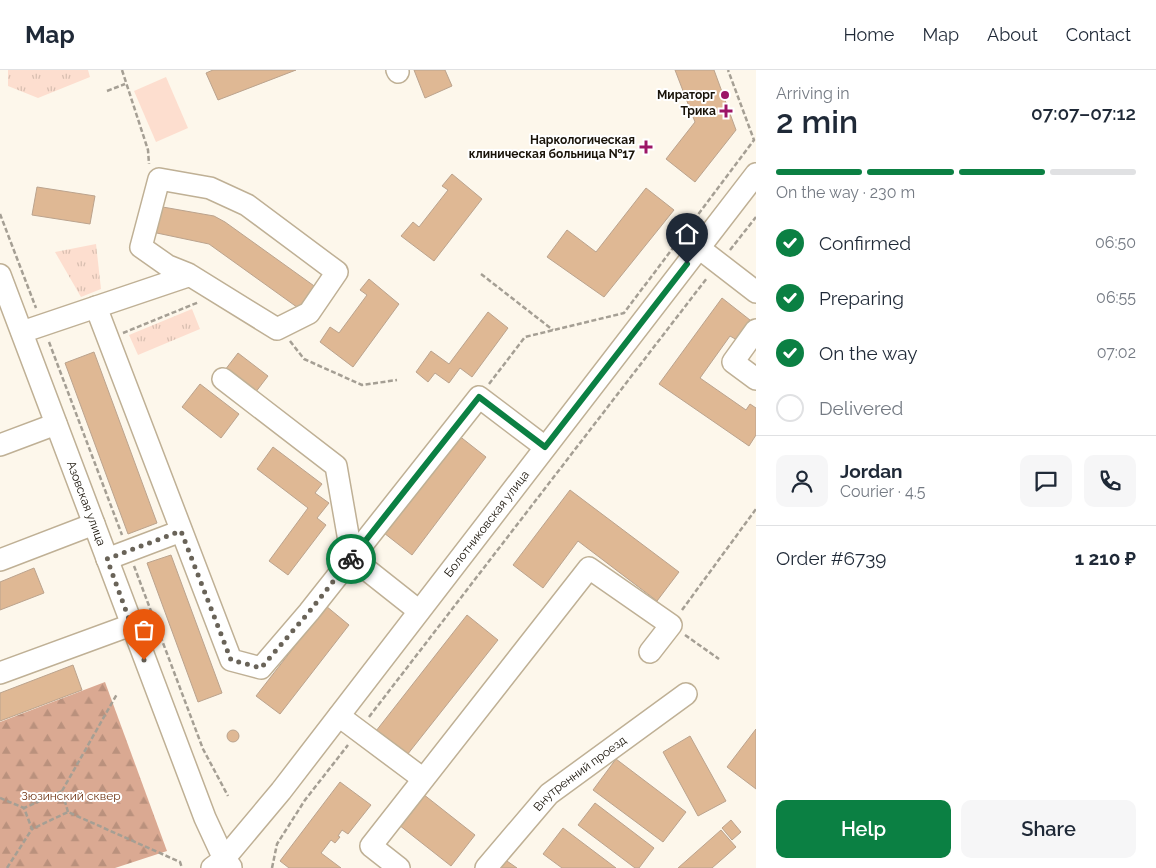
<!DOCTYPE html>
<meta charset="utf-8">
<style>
:root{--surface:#fff;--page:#f6f6f7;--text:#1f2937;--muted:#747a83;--line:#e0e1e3;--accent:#0b8043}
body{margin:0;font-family:Raleway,sans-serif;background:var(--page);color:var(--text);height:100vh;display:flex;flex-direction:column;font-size:19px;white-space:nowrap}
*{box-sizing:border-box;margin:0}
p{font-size:16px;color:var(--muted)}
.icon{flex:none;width:28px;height:28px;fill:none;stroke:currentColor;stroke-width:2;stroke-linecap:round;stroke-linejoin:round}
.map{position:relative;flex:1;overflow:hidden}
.details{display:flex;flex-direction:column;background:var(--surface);width:400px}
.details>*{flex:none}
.pin{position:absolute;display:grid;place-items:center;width:42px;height:42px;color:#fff;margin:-51px -21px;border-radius:50% 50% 50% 0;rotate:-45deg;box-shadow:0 0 5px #0007}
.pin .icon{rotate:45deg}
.courier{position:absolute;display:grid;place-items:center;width:50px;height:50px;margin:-25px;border:4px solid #0b8043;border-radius:50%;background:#fff;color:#222;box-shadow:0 1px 6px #0007}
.headline em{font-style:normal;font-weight:600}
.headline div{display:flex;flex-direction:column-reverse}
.headline{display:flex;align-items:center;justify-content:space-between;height:85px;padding:0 20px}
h1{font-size:32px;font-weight:600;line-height:38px}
.bar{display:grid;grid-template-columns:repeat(4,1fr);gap:8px 5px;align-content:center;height:60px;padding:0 20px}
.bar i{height:6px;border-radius:4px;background:var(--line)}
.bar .active{background:var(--accent)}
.bar p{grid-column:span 4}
.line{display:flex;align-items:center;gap:12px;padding:0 20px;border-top:1px solid var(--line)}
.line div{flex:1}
.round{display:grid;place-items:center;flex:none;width:52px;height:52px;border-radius:10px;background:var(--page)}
ol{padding:0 20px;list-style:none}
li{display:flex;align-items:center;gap:15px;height:55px}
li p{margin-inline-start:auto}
li .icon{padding:5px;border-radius:50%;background:var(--accent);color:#fff;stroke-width:4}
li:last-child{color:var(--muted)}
li i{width:28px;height:28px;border:2px solid var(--line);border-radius:50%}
.action{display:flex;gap:10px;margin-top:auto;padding:10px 20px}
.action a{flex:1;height:58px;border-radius:10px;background:var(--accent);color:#fff;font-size:20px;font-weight:600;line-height:58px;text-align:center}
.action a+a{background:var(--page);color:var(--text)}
header{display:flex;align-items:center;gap:30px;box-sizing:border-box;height:70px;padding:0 25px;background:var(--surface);border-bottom:1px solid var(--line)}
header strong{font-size:24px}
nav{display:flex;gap:28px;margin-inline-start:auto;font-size:18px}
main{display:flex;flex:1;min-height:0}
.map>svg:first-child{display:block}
.forest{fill:url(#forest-firs)}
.park{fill:url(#park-tufts)}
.garden{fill:#fddecf}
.building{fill:#dfb894;stroke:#bba38d}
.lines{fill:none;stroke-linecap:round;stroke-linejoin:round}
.minor-casing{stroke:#bfb095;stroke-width:24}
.path{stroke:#a59f94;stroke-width:2.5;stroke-dasharray:5 2.5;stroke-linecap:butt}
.minor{stroke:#fff;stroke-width:21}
.done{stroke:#696358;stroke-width:5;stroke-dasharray:0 9}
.route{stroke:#0b8043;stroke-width:6}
.poi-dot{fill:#9c1566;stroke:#fff;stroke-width:2}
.labels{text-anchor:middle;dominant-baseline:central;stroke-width:4;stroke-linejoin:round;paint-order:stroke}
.poi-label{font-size:12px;font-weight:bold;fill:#191309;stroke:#fff;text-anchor:end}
.street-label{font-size:12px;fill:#191309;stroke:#fff}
.park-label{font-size:12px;fill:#713514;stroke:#fff}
</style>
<header>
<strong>Map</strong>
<nav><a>Home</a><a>Map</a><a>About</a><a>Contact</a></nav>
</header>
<main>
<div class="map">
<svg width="756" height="798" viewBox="0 0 756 798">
<defs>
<pattern id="forest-firs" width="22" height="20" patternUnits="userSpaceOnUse" patternTransform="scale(1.25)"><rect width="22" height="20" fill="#daa992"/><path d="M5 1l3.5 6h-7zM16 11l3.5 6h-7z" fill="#ba917d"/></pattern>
<pattern id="park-tufts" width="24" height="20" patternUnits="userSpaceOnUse" patternTransform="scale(1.25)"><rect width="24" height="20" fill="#fddecf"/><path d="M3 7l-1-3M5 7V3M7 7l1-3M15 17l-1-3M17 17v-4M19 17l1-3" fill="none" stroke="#d8beb0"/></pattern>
</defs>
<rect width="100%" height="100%" fill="#fdf7eb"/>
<polygon class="forest" points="105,612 167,781 115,798 0,798 0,652"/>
<g class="park">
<polygon points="8,0 88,0 90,7 38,28 8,16"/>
<polygon points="96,174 101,219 81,227 55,182"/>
<polygon points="192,239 200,259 138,285 129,265"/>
</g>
<polygon class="garden" points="166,7 188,58 156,72 134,21"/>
<g class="building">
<polygon points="213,0 296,0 218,30 206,3"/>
<polygon points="414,0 445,0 452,16 425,28"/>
<polygon points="675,0 714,0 736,60 695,112 666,89 695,52"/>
<polygon points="452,104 482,129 434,191 401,166 413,152 419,157 448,120 442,116"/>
<polygon points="37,117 95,126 90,154 32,145"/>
<polygon points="646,118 674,140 604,227 547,187 567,160 596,182"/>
<polygon points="157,136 214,146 225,152 317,218 301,240 209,174 152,162"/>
<polygon points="369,209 399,234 353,297 320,272 330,257 339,263 367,225 360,220"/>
<polygon points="722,228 750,250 737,270 730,266 700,308 746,340 750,334 756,338 756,365 749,376 659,314"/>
<polygon points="488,242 508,258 472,307 460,298 449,313 435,303 428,312 416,302 431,281 449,294"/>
<polygon points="94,282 157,453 128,464 65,293"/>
<polygon points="238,283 268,306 255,323 225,300"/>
<polygon points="200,314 239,344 221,368 182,337"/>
<polygon points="458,365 486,387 412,485 384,463"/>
<polygon points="273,377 322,414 315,423 329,433 317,448 326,455 288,505 269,491 308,438 257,399"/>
<polygon points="570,420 679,502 657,531 578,471 543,518 513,495"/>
<polygon points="171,485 222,623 198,632 147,493"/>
<polygon points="34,498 44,523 0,540 0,512"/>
<polygon points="326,536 349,555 280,644 256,626"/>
<polygon points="467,545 498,570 407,685 376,661"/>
<polygon points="73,595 82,620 0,651 0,623"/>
<polygon points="756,659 756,719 727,697"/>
<circle cx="233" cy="666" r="6"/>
<polygon points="690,666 726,731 698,746 663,682"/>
<polygon points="616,689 686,742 663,772 593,720"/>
<polygon points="340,712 371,735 348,764 342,760 338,766 340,767 335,773 331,770 321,783 341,798 289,798 280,791"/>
<polygon points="423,724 475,765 451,796 399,755"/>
<polygon points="595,733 654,778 639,798 635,798 578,755"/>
<polygon points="731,750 741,762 732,770 722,758"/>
<polygon points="563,758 616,798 562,798 543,784"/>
<polygon points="721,760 736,777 712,798 678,798"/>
<polygon points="504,789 517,798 497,798"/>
</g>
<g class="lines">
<defs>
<g id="minor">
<polyline points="397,0 398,2"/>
<polyline points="699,178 756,222"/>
<path id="s1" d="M0,205L205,748L224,789L231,797"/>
<polyline points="96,237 231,590 261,598 309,542 479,327 545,377"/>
<polyline points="756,260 733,292 756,309"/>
<polyline points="22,262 185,207 188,204 168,196 141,177 159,109 210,118 247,135 337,202 309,243 277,259 188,204"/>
<polyline points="223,309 336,396 352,488 419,541"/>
<polyline points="0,375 56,354"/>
<polyline points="107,489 181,461"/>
<polyline points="0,490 94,454"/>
<polyline points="0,603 131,555"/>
<polyline points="339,646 422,708"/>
<path id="s2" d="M212,798L224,789L281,721L756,104"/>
<polyline points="399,798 371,776 589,498 671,555 650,582"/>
<path id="s3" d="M486,798L549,724L686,624"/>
</g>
</defs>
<use href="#minor" class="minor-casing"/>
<g class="path">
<polyline points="122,0 148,80 149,94"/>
<polyline points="107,21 125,14"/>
<polyline points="0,144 36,238"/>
<polyline points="730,180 756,147"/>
<polyline points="481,204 553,260"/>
<polyline points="123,263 199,232"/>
<polyline points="290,271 304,289 362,315 397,310"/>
<polyline points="49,272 122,465"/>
<polyline points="489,314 525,267 624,243 754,70 728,0"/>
<polyline points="134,496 203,679 228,726"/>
<polyline points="682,540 756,439"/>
<polyline points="685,565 719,589"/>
<polyline points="369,647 707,208"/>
<polyline points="62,721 117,624"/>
<polyline points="0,728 24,738"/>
<polyline points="68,742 62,721 24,738 32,759 68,742 180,792 182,798"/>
<polyline points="7,798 32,759"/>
<polyline points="272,798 277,774 305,730 348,675"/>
</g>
<use href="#minor" class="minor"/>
</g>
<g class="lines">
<polyline class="done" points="144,590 107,489 181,461 231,590 261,598 309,542 351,489"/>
<polyline class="route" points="351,489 479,327 545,377 687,194"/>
</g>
<g class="poi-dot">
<circle cx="725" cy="25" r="5"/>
<path d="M723.5 33.5h5v5h5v5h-5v5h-5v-5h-5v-5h5z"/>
<path d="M643.5 69.5h5v5h5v5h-5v5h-5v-5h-5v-5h5z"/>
</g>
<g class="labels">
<g class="poi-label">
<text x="715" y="25">Мираторг</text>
<text x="716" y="41">Трика</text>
<text x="635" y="70">Наркологическая<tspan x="635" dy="14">клиническая больница №17</tspan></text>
</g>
<g class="street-label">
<text stroke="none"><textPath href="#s1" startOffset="244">Азовская улица</textPath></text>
<text stroke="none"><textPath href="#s2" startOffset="441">Болотниковская улица</textPath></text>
<text stroke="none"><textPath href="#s3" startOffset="134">Внутренний проезд</textPath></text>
</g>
<g class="park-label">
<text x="71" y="726">Зюзинский сквер</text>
</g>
</g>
</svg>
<div class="pin" style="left:144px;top:590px;background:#ea580c"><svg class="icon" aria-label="bag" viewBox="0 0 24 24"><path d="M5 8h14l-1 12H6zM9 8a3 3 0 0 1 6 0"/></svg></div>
<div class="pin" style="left:687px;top:194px;background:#1f2937"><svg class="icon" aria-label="home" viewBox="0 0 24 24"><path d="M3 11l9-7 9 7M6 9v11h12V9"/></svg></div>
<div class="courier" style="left:351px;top:489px"><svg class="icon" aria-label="bike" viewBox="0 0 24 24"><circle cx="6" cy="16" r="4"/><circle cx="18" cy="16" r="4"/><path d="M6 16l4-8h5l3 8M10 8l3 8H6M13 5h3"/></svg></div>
</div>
<section class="details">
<div class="headline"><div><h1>2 min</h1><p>Arriving in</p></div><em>07:07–07:12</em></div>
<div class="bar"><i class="active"></i><i class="active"></i><i class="active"></i><i></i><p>On the way · 230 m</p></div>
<ol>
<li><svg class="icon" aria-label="check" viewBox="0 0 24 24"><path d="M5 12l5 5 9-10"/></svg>Confirmed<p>06:50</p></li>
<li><svg class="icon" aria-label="check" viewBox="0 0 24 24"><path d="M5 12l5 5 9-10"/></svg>Preparing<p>06:55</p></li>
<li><svg class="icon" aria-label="check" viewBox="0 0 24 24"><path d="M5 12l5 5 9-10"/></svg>On the way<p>07:02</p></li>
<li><i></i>Delivered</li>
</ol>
<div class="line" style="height:90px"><a class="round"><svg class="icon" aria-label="person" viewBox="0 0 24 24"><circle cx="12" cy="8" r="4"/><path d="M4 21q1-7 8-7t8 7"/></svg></a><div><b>Jordan</b><p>Courier · 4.5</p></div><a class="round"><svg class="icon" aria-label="chat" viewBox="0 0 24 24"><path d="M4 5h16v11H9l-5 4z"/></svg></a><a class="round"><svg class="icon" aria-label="phone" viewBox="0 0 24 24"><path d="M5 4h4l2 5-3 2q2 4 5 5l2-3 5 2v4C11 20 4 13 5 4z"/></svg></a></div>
<div class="line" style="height:65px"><div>Order #6739</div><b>1 210 ₽</b></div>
<div class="action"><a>Help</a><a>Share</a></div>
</section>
</main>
